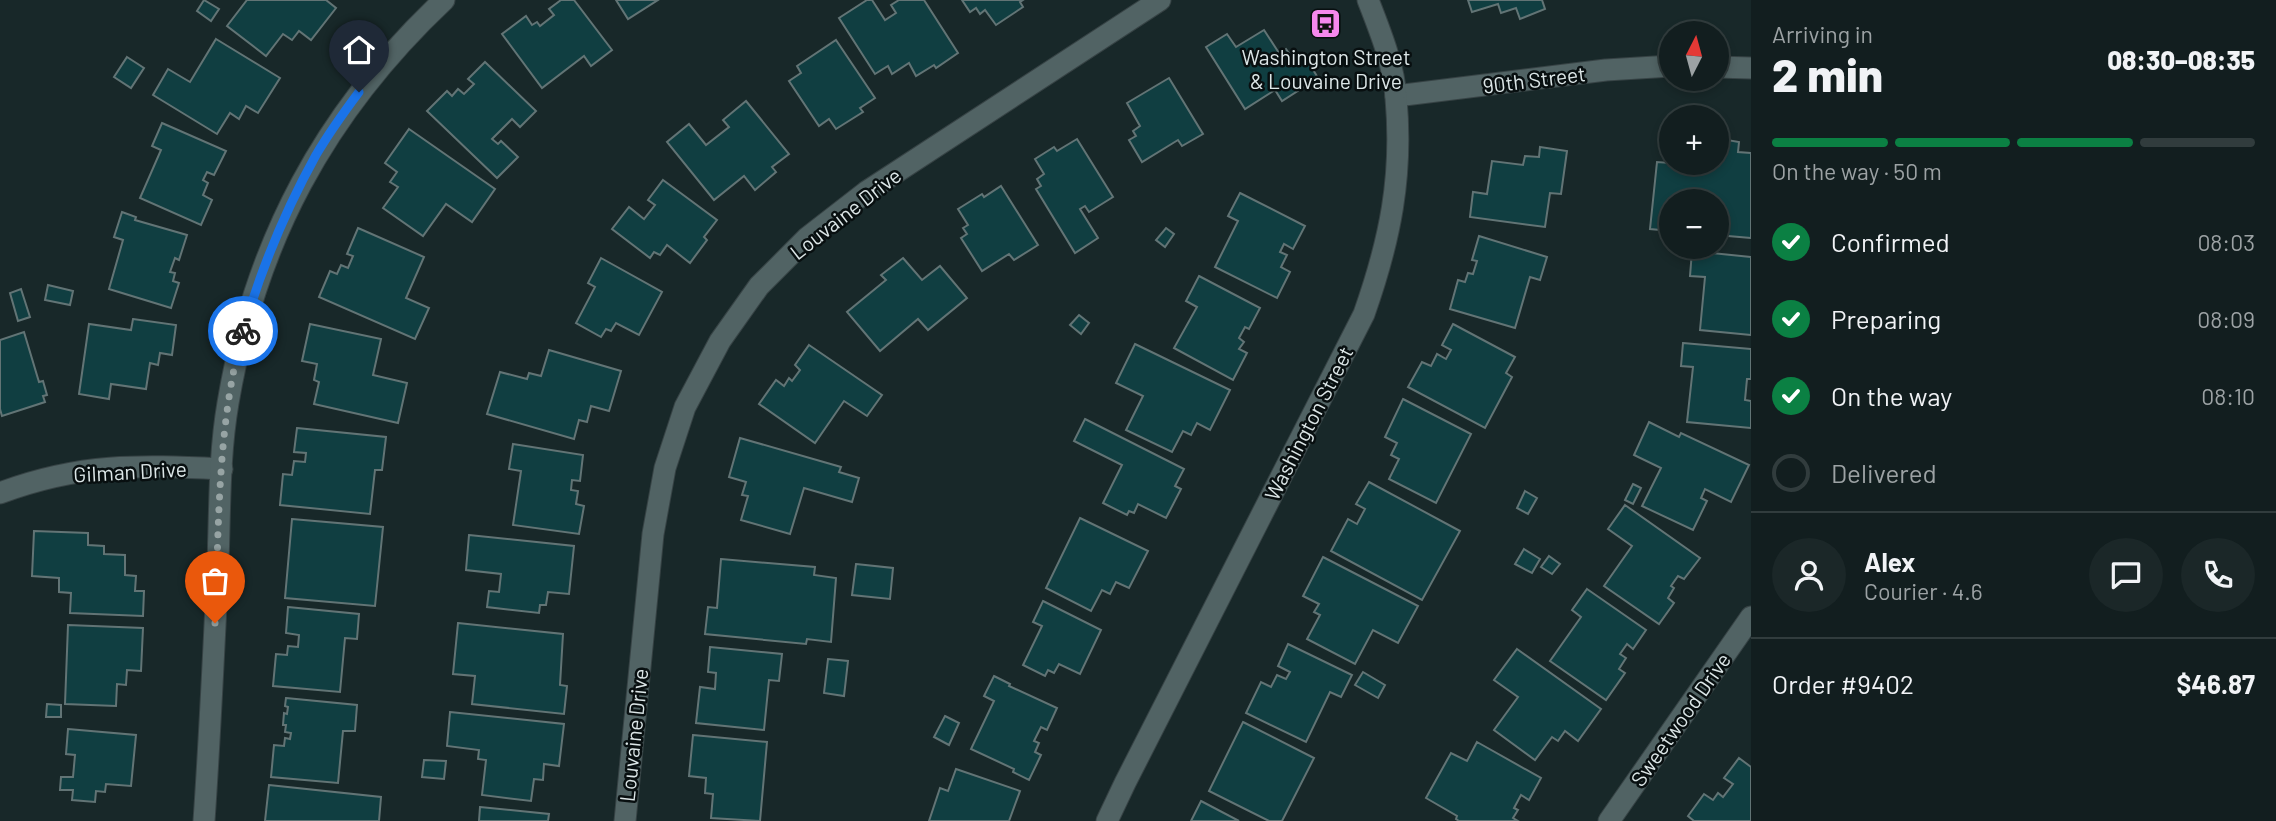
<!DOCTYPE html>
<meta charset="utf-8">
<style>
:root{--surface:#121e1f;--page:#1b2728;--text:#f1f3f6;--muted:#9ca2a4;--line:#313c3d;--accent:#0b8043}
body{margin:0;font-family:Barlow,sans-serif;background:var(--page);color:var(--text);height:100vh;display:flex;flex-direction:column;font-size:26px;white-space:nowrap}
*{box-sizing:border-box;margin:0}
p{font-size:23px;color:var(--muted)}
.icon{flex:none;width:38px;height:38px;fill:none;stroke:currentColor;stroke-width:2;stroke-linecap:round;stroke-linejoin:round}
.map{position:relative;flex:1;overflow:hidden}
.panel{display:flex;flex-direction:column;background:var(--surface);width:525px}
.panel>*{flex:none}
.needle{width:46px;rotate:6deg}
.tools{position:absolute;left:1659px;top:21px;display:grid;gap:14px}
.tools a{display:grid;place-items:center;width:70px;height:70px;border-radius:50%;background:var(--surface);box-shadow:0 4px 10px #0003,0 0 0 2px var(--line);font-size:35px}
.pin{position:absolute;display:grid;place-items:center;width:60px;height:60px;color:#fff;margin:-72px -30px;border-radius:50% 50% 50% 0;rotate:-45deg;box-shadow:0 0 7px #0007}
.pin .icon{rotate:45deg}
.courier{position:absolute;display:grid;place-items:center;width:70px;height:70px;margin:-35px;border:5px solid #1a73e8;border-radius:50%;background:#fff;color:#222;box-shadow:0 2px 9px #0007}
.head em{font-style:normal;font-weight:800}
.head div{display:flex;flex-direction:column-reverse}
.head{display:flex;align-items:center;justify-content:space-between;height:119px;padding:0 21px}
h1{font-size:46px;font-weight:800;line-height:52px}
.bar{display:grid;grid-template-columns:repeat(4,1fr);gap:10px 7px;align-content:center;height:84px;padding:0 21px}
.bar i{height:9px;border-radius:5px;background:var(--line)}
.bar .current{background:var(--accent)}
.bar p{grid-column:span 4}
.line{display:flex;align-items:center;gap:18px;padding:0 21px;border-top:2px solid var(--line)}
.line div{flex:1}
.round{display:grid;place-items:center;flex:none;width:74px;height:74px;border-radius:37px;background:var(--page)}
ol{padding:0 21px;list-style:none}
li{display:flex;align-items:center;gap:21px;height:77px}
li p{margin-inline-start:auto}
li .icon{padding:7px;border-radius:50%;background:var(--accent);color:#fff;stroke-width:4}
li:last-child{color:var(--muted)}
li i{width:38px;height:38px;border:4px solid var(--line);border-radius:50%}
main{display:flex;flex:1;min-height:0}
.map>svg:first-child{display:block}
.building{fill:#103e41;stroke:#627475;stroke-width:2}
.lines{fill:none;stroke-linecap:round;stroke-linejoin:round}
.minor-casing{stroke:#374345;stroke-width:23}
.minor{stroke:#516364;stroke-width:21}
.done{stroke:#97a4a4;stroke-width:7;stroke-dasharray:0 12.6}
.route{stroke:#1a73e8;stroke-width:9}
.labels{text-anchor:middle;dominant-baseline:central;stroke-width:5;stroke-linejoin:round;paint-order:stroke}
.poi-label{font-size:21px;fill:#dce6e7;stroke:#080f10}
.street-label{font-size:21px;fill:#dce6e7;stroke:#080f10}
</style>
<main>
<div class="map">
<svg width="1751" height="821" viewBox="0 0 1751 821">
<rect width="100%" height="100%" fill="#182829"/>
<g class="building">
<polygon points="204,0 219,9 211,21 197,11"/>
<polygon points="247,0 326,0 336,8 311,40 299,31 292,40 283,34 266,56 227,26"/>
<polygon points="561,0 574,0 612,50 591,66 584,56 542,88 502,34 526,16 532,25 537,22 540,26 554,15 549,9"/>
<polygon points="616,0 658,0 628,19"/>
<polygon points="867,0 872,0 885,20 896,13 891,5 899,0 924,0 958,53 936,68 934,65 916,76 909,63 892,74 888,66 875,74 839,18"/>
<polygon points="962,0 1023,0 1020,2 1023,7 996,25 985,10 980,14 976,8 970,12"/>
<polygon points="1468,0 1542,0 1545,9 1520,19 1516,8 1501,13 1498,4 1472,12"/>
<polygon points="1264,30 1279,53 1286,49 1293,59 1303,53 1318,78 1282,101 1275,90 1245,109 1206,47 1227,34 1236,47"/>
<polygon points="216,39 280,78 258,113 246,106 239,119 230,113 217,134 153,95 168,69 190,82"/>
<polygon points="836,40 875,98 860,108 863,112 836,129 829,119 819,126 789,81 801,73 797,66"/>
<polygon points="127,57 144,68 131,88 114,77"/>
<polygon points="485,62 536,111 520,127 512,119 492,139 498,144 501,141 518,157 497,178 427,111 447,91 452,96 458,89 464,94 474,84 468,79"/>
<polygon points="1169,78 1203,134 1182,146 1178,140 1142,162 1129,140 1136,136 1133,131 1140,126 1127,103"/>
<polygon points="746,101 789,154 772,167 776,172 755,190 744,176 714,200 667,142 689,124 706,145 729,127 723,120"/>
<polygon points="162,123 226,151 214,175 207,172 203,180 208,183 203,195 212,200 201,225 140,198 161,150 152,146"/>
<polygon points="1717,128 1728,129 1727,140 1739,142 1738,152 1751,153 1751,238 1717,235 1717,201 1671,201 1671,231 1650,229 1657,162 1670,163 1671,147 1671,163 1717,163"/>
<polygon points="409,129 495,189 472,222 446,204 423,236 383,208 398,187 390,182 397,172 385,163"/>
<polygon points="1077,139 1113,197 1089,212 1085,206 1080,209 1098,238 1075,253 1036,189 1041,186 1037,179 1044,174 1035,159 1054,147 1057,151"/>
<polygon points="1540,147 1567,151 1561,194 1550,193 1545,227 1470,217 1473,192 1487,194 1492,161 1523,165 1525,156 1539,157"/>
<polygon points="663,180 717,220 704,237 707,240 690,263 667,245 660,255 654,252 650,258 612,229 629,207 644,219 655,205 648,200"/>
<polygon points="1001,186 1038,245 1014,260 1009,254 982,271 961,238 967,234 963,228 968,225 958,209 982,194 984,197"/>
<polygon points="1240,193 1305,226 1293,249 1284,244 1280,252 1287,255 1281,267 1290,272 1277,298 1215,267 1238,221 1228,216"/>
<polygon points="122,212 136,217 135,220 187,235 179,260 175,258 170,272 175,273 173,281 179,283 171,308 109,289 123,240 114,237"/>
<polygon points="358,228 424,257 406,298 429,308 415,339 319,297 330,271 337,274 341,265 348,268 353,256 347,254"/>
<polygon points="1166,228 1174,234 1165,247 1156,240"/>
<polygon points="1479,236 1547,257 1540,280 1530,277 1515,328 1450,309 1458,280 1465,282 1468,273 1473,274 1477,261 1472,260"/>
<polygon points="1692,251 1751,257 1751,335 1700,330 1705,277 1690,276"/>
<polygon points="601,258 662,292 639,335 616,323 611,331 606,329 601,337 576,323 595,287 588,283"/>
<polygon points="903,258 922,280 940,266 967,298 928,330 918,319 880,351 847,312 886,280 881,275"/>
<polygon points="1199,276 1260,308 1249,329 1245,327 1239,338 1244,342 1239,349 1247,353 1233,380 1174,348 1197,307 1186,301"/>
<polygon points="48,285 73,291 70,305 45,300"/>
<polygon points="21,289 30,317 18,321 10,293"/>
<polygon points="1079,315 1089,323 1081,334 1070,325"/>
<polygon points="133,319 176,325 172,355 160,353 158,365 150,363 146,389 111,384 109,399 79,394 89,324 131,330"/>
<polygon points="310,324 381,339 373,375 407,383 398,423 314,404 319,382 314,380 317,364 302,361"/>
<polygon points="1453,324 1515,357 1506,373 1512,377 1485,428 1408,387 1422,362 1431,366 1437,354 1446,359 1451,350 1442,345"/>
<polygon points="24,332 39,382 43,381 47,395 43,396 45,402 2,416 0,409 0,340"/>
<polygon points="1683,343 1751,349 1751,379 1747,379 1745,400 1751,401 1751,428 1687,422 1693,367 1681,366"/>
<polygon points="1135,344 1230,390 1210,430 1197,423 1191,435 1183,431 1172,452 1126,430 1143,396 1116,383"/>
<polygon points="809,345 882,395 867,416 844,401 815,443 759,404 776,380 784,386 789,378 792,381 800,370 795,365"/>
<polygon points="549,350 621,371 609,411 591,406 587,422 579,420 574,439 487,414 500,372 527,379 529,373 541,376"/>
<polygon points="1403,399 1471,434 1436,503 1389,479 1399,459 1391,455 1397,443 1385,437"/>
<polygon points="1085,419 1184,469 1175,486 1181,489 1166,518 1138,504 1134,513 1129,511 1127,515 1103,503 1122,465 1074,441"/>
<polygon points="1649,422 1679,437 1681,433 1749,465 1731,502 1705,489 1701,498 1707,501 1693,530 1642,506 1661,468 1634,455"/>
<polygon points="297,428 386,437 382,470 375,470 370,514 280,505 283,474 292,475 294,461 305,462 306,453 294,452"/>
<polygon points="740,438 841,467 839,472 859,478 852,502 804,488 790,534 741,520 748,496 742,495 746,482 729,477"/>
<polygon points="513,444 583,455 580,481 572,480 571,490 578,491 576,504 584,506 579,534 513,525 521,471 509,469"/>
<polygon points="1369,482 1460,531 1422,600 1331,551 1348,519 1357,524 1365,509 1356,504"/>
<polygon points="1633,484 1641,488 1633,504 1625,500"/>
<polygon points="1525,491 1537,498 1528,514 1517,508"/>
<polygon points="1625,505 1700,558 1684,579 1678,576 1671,586 1674,588 1668,598 1674,603 1659,624 1604,586 1632,546 1608,529"/>
<polygon points="1080,518 1148,551 1129,588 1116,582 1110,594 1102,590 1091,611 1046,588"/>
<polygon points="292,519 383,527 375,606 285,598"/>
<polygon points="34,531 88,533 88,545 104,546 104,554 125,555 125,575 136,576 135,591 144,591 143,616 70,613 71,593 59,592 59,578 32,576"/>
<polygon points="469,535 574,546 569,594 548,592 546,605 540,605 539,613 487,607 489,591 499,592 501,574 466,570"/>
<polygon points="1524,549 1540,559 1532,573 1515,564"/>
<polygon points="1549,556 1560,564 1552,574 1541,567"/>
<polygon points="1323,557 1418,606 1398,643 1373,630 1355,664 1307,639 1320,615 1314,612 1319,604 1303,596"/>
<polygon points="721,559 815,567 814,575 836,578 831,642 807,639 806,644 705,634 708,607 717,608"/>
<polygon points="856,564 893,568 890,599 852,595"/>
<polygon points="1587,589 1646,630 1633,649 1627,644 1620,654 1626,658 1619,669 1625,673 1606,700 1550,661 1581,617 1572,610"/>
<polygon points="1043,601 1101,630 1080,674 1059,664 1054,673 1048,670 1045,676 1023,665 1042,626 1033,622"/>
<polygon points="288,607 359,614 357,639 345,638 340,692 273,686 276,654 287,655 288,646 298,647 299,635 286,633"/>
<polygon points="458,623 563,634 560,685 567,686 564,714 472,704 475,676 453,674"/>
<polygon points="68,625 143,628 141,671 127,670 126,685 117,684 116,706 65,704"/>
<polygon points="1288,644 1352,675 1341,697 1330,692 1306,742 1246,713 1261,682 1271,687 1277,675 1286,679 1290,672 1278,666"/>
<polygon points="710,647 782,654 779,681 769,680 764,730 696,723 700,687 715,689 716,673 708,672"/>
<polygon points="1517,649 1601,709 1578,741 1565,731 1558,741 1552,737 1535,760 1494,730 1518,697 1494,680"/>
<polygon points="828,659 848,661 844,696 824,693"/>
<polygon points="1363,672 1385,685 1378,698 1355,685"/>
<polygon points="994,676 1010,684 1009,686 1057,708 1047,730 1041,727 1034,741 1039,743 1035,752 1041,755 1029,780 1013,772 1014,769 971,749 994,701 984,696"/>
<polygon points="286,698 357,705 355,731 343,731 338,783 271,777 274,745 284,746 285,738 290,739 291,733 285,732 286,725 283,725 284,713 287,714 288,707 285,706"/>
<polygon points="47,704 61,705 61,717 46,717"/>
<polygon points="450,712 564,724 559,766 544,764 543,780 534,779 531,801 482,795 486,760 478,759 479,750 447,746"/>
<polygon points="945,716 959,723 949,745 934,737"/>
<polygon points="1243,722 1314,758 1282,821 1269,821 1209,791"/>
<polygon points="68,729 136,735 131,786 106,784 105,792 96,791 95,802 72,800 73,790 60,790 61,777 73,777 75,755 66,754"/>
<polygon points="693,735 767,742 760,821 711,818 713,794 705,793 706,778 689,776"/>
<polygon points="1477,742 1541,778 1529,800 1521,795 1514,808 1518,810 1513,818 1518,821 1459,821 1456,819 1457,816 1426,798 1451,753 1467,761"/>
<polygon points="1739,758 1751,767 1751,821 1694,821 1688,816 1704,794 1713,800 1718,793 1723,797 1733,784 1724,778"/>
<polygon points="424,760 446,761 444,779 422,777"/>
<polygon points="956,769 1020,791 1009,821 929,821 940,788 948,791"/>
<polygon points="269,785 381,797 379,821 265,821"/>
<polygon points="1201,801 1239,821 1191,821"/>
<polygon points="480,807 549,814 548,821 479,821"/>
</g>
<g class="lines">
<defs>
<g id="minor">
<polyline points="1717,67 1751,68"/>
<polyline points="1396,96 1606,70 1671,66"/>
<path d="M0,493C80,463 139,465 222,469"/>
<path d="M204,821C210,735 214,648 218,562C220,509 219,455 228,403C255,242 325,112 444,0"/>
<polyline points="625,821 653,534 665,468 685,407 720,341 759,286 808,237 866,192 1160,0"/>
<path d="M1107,821L1125,783L1364,314C1390,240 1403,177 1396,98C1394,65 1380,31 1368,0"/>
<polyline points="1609,821 1751,617"/>
</g>
</defs>
<use href="#minor" class="minor-casing"/>
<use href="#minor" class="minor"/>
</g>
<g class="lines">
<path class="done" d="M215,623C219,526 217,425 243,331"/>
<path class="route" d="M243,331C261,269 285,211 316,155C329,133 344,112 359,92"/>
</g>
<defs>
<symbol id="bus-square" viewBox="-11 -11 22 22"><rect x="-9" y="-9" width="18" height="18" rx="4" fill="#f688ed" stroke="#080f10"/><path d="M-5-6H5V4H4V6H2V4H-2V6H-4V4H-5ZM-3.5-4V0h7V-4ZM-3.5 1.2v1.5H-2V1.2ZM2 1.2v1.5H3.5V1.2Z" fill="#111"/></symbol>
</defs>
<g fill-rule="evenodd">
<use href="#bus-square" x="1308" y="6" width="35" height="35"/>
</g>
<g class="labels">
<g class="poi-label">
<text x="1326" y="56">Washington Street<tspan x="1326" dy="24">&amp; Louvaine Drive</tspan></text>
</g>
<g class="street-label">
<text transform="translate(1534 79) rotate(-7)">90th Street</text>
<text transform="translate(845 213) rotate(-38)">Louvaine Drive</text>
<text transform="translate(1308 423) rotate(-63)">Washington Street</text>
<text transform="translate(130 471) rotate(-3)">Gilman Drive</text>
<text transform="translate(1680 719) rotate(-55)">Sweetwood Drive</text>
<text transform="translate(633 735) rotate(-84)">Louvaine Drive</text>
</g>
</g>
</svg>
<div class="tools">
<a><svg class="needle" viewBox="-14 -14 28 28"><path d="M0-13l5 13h-10z" fill="#e53935"/><path d="M0 13l5-13h-10z" fill="#9ca2a4"/></svg></a>
<a>+</a>
<a>−</a>
</div>
<div class="pin" style="left:215px;top:623px;background:#ea580c"><svg class="icon" aria-label="bag" viewBox="0 0 24 24"><path d="M5 8h14l-1 12H6zM9 8a3 3 0 0 1 6 0"/></svg></div>
<div class="pin" style="left:359px;top:92px;background:#1f2937"><svg class="icon" aria-label="home" viewBox="0 0 24 24"><path d="M3 11l9-7 9 7M6 9v11h12V9"/></svg></div>
<div class="courier" style="left:243px;top:331px"><svg class="icon" aria-label="bike" viewBox="0 0 24 24"><circle cx="6" cy="16" r="4"/><circle cx="18" cy="16" r="4"/><path d="M6 16l4-8h5l3 8M10 8l3 8H6M13 5h3"/></svg></div>
</div>
<section class="panel">
<div class="head"><div><h1>2 min</h1><p>Arriving in</p></div><em>08:30–08:35</em></div>
<div class="bar"><i class="current"></i><i class="current"></i><i class="current"></i><i></i><p>On the way · 50 m</p></div>
<ol>
<li><svg class="icon" aria-label="check" viewBox="0 0 24 24"><path d="M5 12l5 5 9-10"/></svg>Confirmed<p>08:03</p></li>
<li><svg class="icon" aria-label="check" viewBox="0 0 24 24"><path d="M5 12l5 5 9-10"/></svg>Preparing<p>08:09</p></li>
<li><svg class="icon" aria-label="check" viewBox="0 0 24 24"><path d="M5 12l5 5 9-10"/></svg>On the way<p>08:10</p></li>
<li><i></i>Delivered</li>
</ol>
<div class="line" style="height:126px"><a class="round"><svg class="icon" aria-label="person" viewBox="0 0 24 24"><circle cx="12" cy="8" r="4"/><path d="M4 21q1-7 8-7t8 7"/></svg></a><div><b>Alex</b><p>Courier · 4.6</p></div><a class="round"><svg class="icon" aria-label="chat" viewBox="0 0 24 24"><path d="M4 5h16v11H9l-5 4z"/></svg></a><a class="round"><svg class="icon" aria-label="phone" viewBox="0 0 24 24"><path d="M5 4h4l2 5-3 2q2 4 5 5l2-3 5 2v4C11 20 4 13 5 4z"/></svg></a></div>
<div class="line" style="height:91px"><div>Order #9402</div><b>$46.87</b></div>
</section>
</main>
